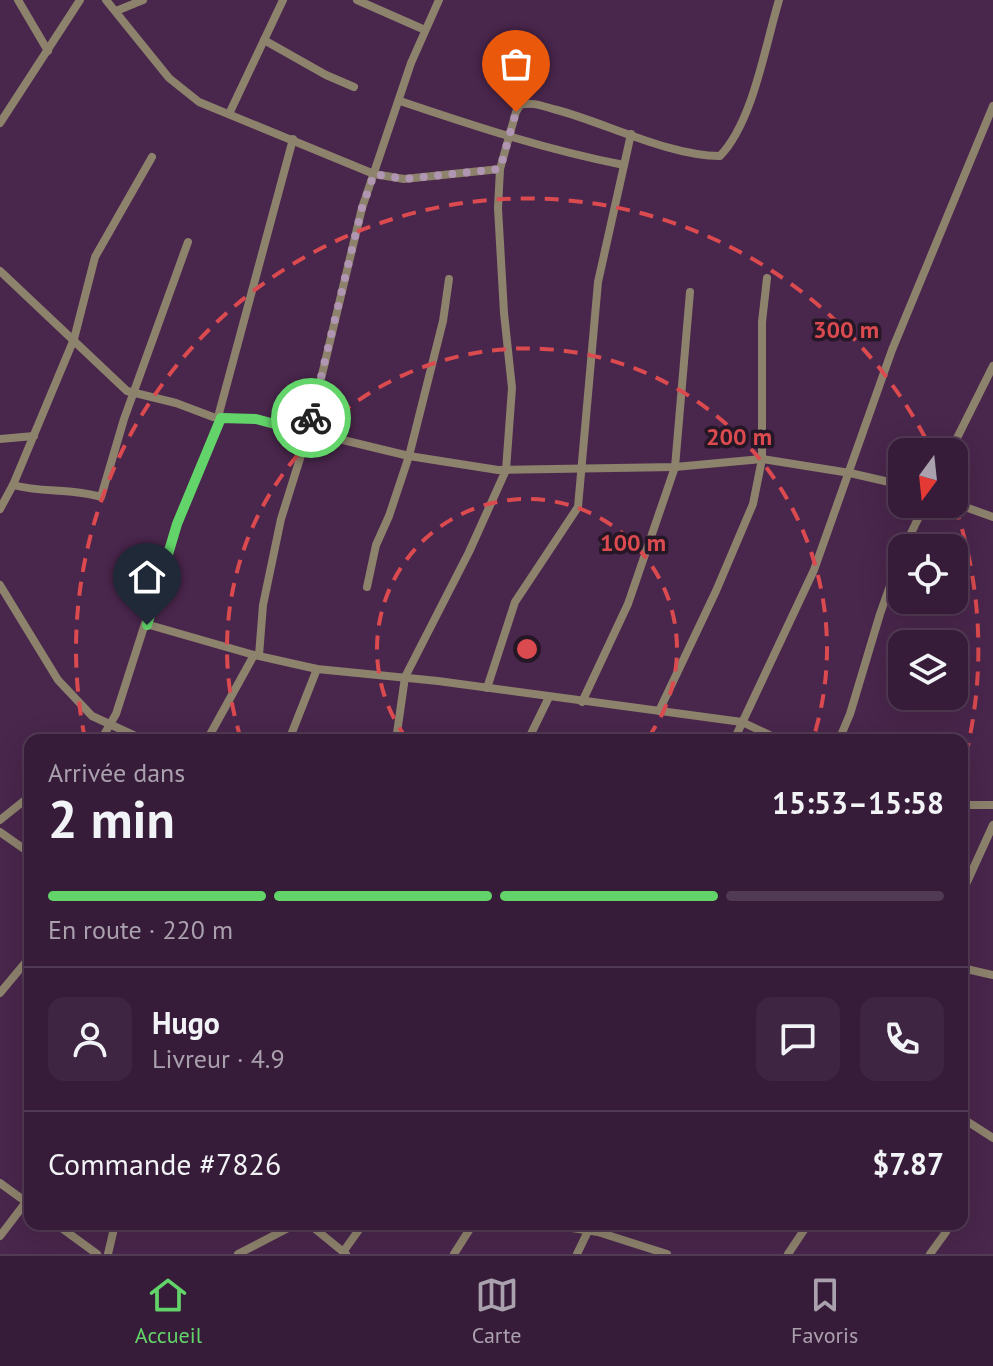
<!DOCTYPE html>
<html lang="fr">
<meta charset="utf-8">
<style>
:root{--surface:#371c39;--page:#3e2541;--text:#f1f3f6;--muted:#aaa1ae;--line:#513a53;--accent:#62d469}
body{margin:0;font-family:"PT Sans",sans-serif;background:var(--page);color:var(--text);height:100vh;display:flex;flex-direction:column;font-size:30px;white-space:nowrap}
*{box-sizing:border-box;margin:0}
p{font-size:26px;color:var(--muted)}
.icon{flex:none;width:44px;height:44px;fill:none;stroke:currentColor;stroke-width:2;stroke-linecap:round;stroke-linejoin:round}
.map{position:relative;flex:1;overflow:hidden}
.panel{position:absolute;left:24px;top:734px;width:944px;height:496px;display:flex;flex-direction:column;background:var(--surface);border-radius:16px;box-shadow:0 8px 32px #0002,0 0 0 2px var(--line)}
.panel>*{flex:none}
.needle{width:52px;rotate:195deg}
.tools{position:absolute;left:888px;top:438px;display:grid;gap:16px}
.tools a{display:grid;place-items:center;width:80px;height:80px;border-radius:16px;background:var(--surface);box-shadow:0 8px 32px #0002,0 0 0 2px var(--line);font-size:40px}
.pin{position:absolute;display:grid;place-items:center;width:68px;height:68px;color:#fff;margin:-82px -34px;border-radius:50% 50% 50% 0;rotate:-45deg;box-shadow:0 0 8px #0007}
.pin .icon{rotate:45deg}
.courier{position:absolute;display:grid;place-items:center;width:80px;height:80px;margin:-40px;border:6px solid #62d469;border-radius:50%;background:#fff;color:#222;box-shadow:0 2px 10px #0007}
.overview em{font-style:normal;font-weight:700}
.overview div{display:flex;flex-direction:column-reverse}
.overview{display:flex;align-items:center;justify-content:space-between;height:136px;padding:0 24px}
h1{font-size:52px;font-weight:700;line-height:60px}
.bar{display:grid;grid-template-columns:repeat(4,1fr);gap:12px 8px;align-content:center;height:96px;padding:0 24px}
.bar i{height:10px;border-radius:6px;background:var(--line)}
.bar .on{background:var(--accent)}
.bar p{grid-column:span 4}
.line{display:flex;align-items:center;gap:20px;padding:0 24px;border-top:2px solid var(--line)}
.line div{flex:1}
.round{display:grid;place-items:center;flex:none;width:84px;height:84px;border-radius:16px;background:var(--page)}
.tab-bar{display:flex;justify-content:space-around;align-items:center;height:112px;border-top:2px solid var(--line);background:var(--surface);font-size:22px;color:var(--muted)}
.tab-bar a{display:grid;justify-items:center;gap:4px}
.tab-bar .on{color:var(--accent)}
.map>svg:first-child{display:block}
.lines{fill:none;stroke-linecap:round;stroke-linejoin:round}
.street{stroke:#8d826c;stroke-width:8}
.done{stroke:#b096b2;stroke-width:8;stroke-dasharray:0 14.4}
.route{stroke:#62d469;stroke-width:10}
.ring{fill:none;stroke:#da4a4f;stroke-width:4;stroke-dasharray:14 10}
.centre{fill:#da4a4f;stroke:#261727;stroke-width:4}
.ring-label{font-size:24px;text-anchor:middle;font-weight:bold;fill:#da4a4f;stroke:#261727;stroke-width:7;stroke-linejoin:round;paint-order:stroke}
</style>
<div class="map">
<svg width="993" height="1254" viewBox="0 0 993 1254">
<rect width="100%" height="100%" fill="#49264c"/>
<g class="lines">
<g class="street">
<polyline points="18,0 48,51"/>
<polyline points="106,0 169,78 199,102 374,174 404,179 500,169"/>
<polyline points="357,0 425,30"/>
<polyline points="116,11 143,0"/>
<polyline points="264,40 326,75 354,87"/>
<path d="M400,101C474,126 547,150 624,165"/>
<polyline points="229,114 283,0"/>
<polyline points="0,123 80,0"/>
<polyline points="0,271 127,391 176,403 213,417 256,419 409,456 498,470 675,467 762,459 850,473 902,485"/>
<polyline points="218,417 293,139"/>
<polyline points="0,439 34,436"/>
<polyline points="950,452 993,366"/>
<path d="M13,485C42,493 71,488 101,497L124,419L188,242"/>
<polyline points="954,503 993,517"/>
<polyline points="0,509 13,485 74,339 95,257 152,157"/>
<polyline points="904,548 925,504"/>
<polyline points="0,585 58,680 92,716 144,740"/>
<polyline points="367,587 376,545 389,516 409,456 443,321 449,279"/>
<polyline points="146,624 254,655 317,669 438,681 742,722 780,740"/>
<polyline points="259,655 263,605 281,519 308,433 362,208 411,63 439,0"/>
<polyline points="487,688 515,602 578,507 598,282 631,134"/>
<polyline points="582,702 628,604 675,467 690,292"/>
<polyline points="659,711 716,591 753,504 762,459 762,322 767,278"/>
<polyline points="101,740 116,714 177,524 221,418"/>
<polyline points="207,740 254,655"/>
<polyline points="289,740 317,669"/>
<path d="M396,740L405,677L469,552L506,470L512,388L504,313L498,208L500,169L516,112L520,105C532,101 545,107 557,110C606,123 669,156 720,156C753,122 765,46 779,0"/>
<polyline points="528,740 549,697"/>
<polyline points="734,740 814,570 892,350 993,106"/>
<polyline points="839,740 850,714 880,614 902,552"/>
<polyline points="962,805 993,805"/>
<polyline points="0,820 30,796"/>
<polyline points="0,832 30,853"/>
<polyline points="962,893 993,825"/>
<polyline points="962,968 993,975"/>
<polyline points="0,993 30,957"/>
<polyline points="962,1118 993,1138"/>
<polyline points="0,1183 29,1204"/>
<polyline points="56,1224 97,1254"/>
<polyline points="309,1224 346,1254"/>
<polyline points="546,1224 598,1232 667,1254"/>
<polyline points="0,1236 26,1202"/>
<polyline points="343,1252 363,1224"/>
<polyline points="108,1254 115,1224"/>
<polyline points="238,1254 296,1224"/>
<polyline points="454,1254 473,1224"/>
<polyline points="577,1254 588,1231"/>
<polyline points="788,1254 808,1224"/>
<polyline points="930,1254 946,1232"/>
</g>
</g>
<g class="lines">
<polyline class="done" points="311,418 362,208 374,174 404,179 500,169 516,112"/>
<polyline class="route" points="147,625 177,524 221,418 256,419 308,433 311,418"/>
</g>
<g class="ring">
<path d="M407 739A150 150 0 1 1 647 739"/>
<path d="M241 739A300 300 0 1 1 813 739"/>
<path d="M85 739A451 451 0 0 1 932 451M955 506A451 451 0 0 1 963 766"/>
</g>
<circle cx="527" cy="649" r="12" class="centre"/>
<g class="ring-label">
<text x="846" y="338">300 m</text>
<text x="739" y="445">200 m</text>
<text x="633" y="551">100 m</text>
</g>
</svg>
<div class="tools">
<a><svg class="needle" viewBox="-14 -14 28 28"><path d="M0-13l5 13h-10z" fill="#e53935"/><path d="M0 13l5-13h-10z" fill="#aaa1ae"/></svg></a>
<a><svg class="icon" aria-label="locate" viewBox="0 0 24 24"><circle cx="12" cy="12" r="6"/><path d="M12 2v4M12 18v4M2 12h4M18 12h4"/></svg></a>
<a><svg class="icon" aria-label="layers" viewBox="0 0 24 24"><path d="M12 4l9 5-9 5-9-5zM3 14l9 5 9-5"/></svg></a>
</div>
<div class="pin" style="left:516px;top:112px;background:#ea580c"><svg class="icon" aria-label="bag" viewBox="0 0 24 24"><path d="M5 8h14l-1 12H6zM9 8a3 3 0 0 1 6 0"/></svg></div>
<div class="pin" style="left:147px;top:625px;background:#1f2937"><svg class="icon" aria-label="home" viewBox="0 0 24 24"><path d="M3 11l9-7 9 7M6 9v11h12V9"/></svg></div>
<div class="courier" style="left:311px;top:418px"><svg class="icon" aria-label="bike" viewBox="0 0 24 24"><circle cx="6" cy="16" r="4"/><circle cx="18" cy="16" r="4"/><path d="M6 16l4-8h5l3 8M10 8l3 8H6M13 5h3"/></svg></div>
<section class="panel">
<div class="overview"><div><h1>2 min</h1><p>Arrivée dans</p></div><em>15:53–15:58</em></div>
<div class="bar"><i class="on"></i><i class="on"></i><i class="on"></i><i></i><p>En route · 220 m</p></div>
<div class="line" style="height:144px"><a class="round"><svg class="icon" aria-label="person" viewBox="0 0 24 24"><circle cx="12" cy="8" r="4"/><path d="M4 21q1-7 8-7t8 7"/></svg></a><div><b>Hugo</b><p>Livreur · 4.9</p></div><a class="round"><svg class="icon" aria-label="chat" viewBox="0 0 24 24"><path d="M4 5h16v11H9l-5 4z"/></svg></a><a class="round"><svg class="icon" aria-label="phone" viewBox="0 0 24 24"><path d="M5 4h4l2 5-3 2q2 4 5 5l2-3 5 2v4C11 20 4 13 5 4z"/></svg></a></div>
<div class="line" style="height:104px"><div>Commande #7826</div><b>$7.87</b></div>
</section>
</div>
<nav class="tab-bar">
<a class="on"><svg class="icon" aria-label="home" viewBox="0 0 24 24"><path d="M3 11l9-7 9 7M6 9v11h12V9"/></svg>Accueil</a>
<a><svg class="icon" aria-label="map" viewBox="0 0 24 24"><path d="M3 6l6-2 6 2 6-2v14l-6 2-6-2-6 2zM9 4v14M15 6v14"/></svg>Carte</a>
<a><svg class="icon" aria-label="saved" viewBox="0 0 24 24"><path d="M7 4h10v16l-5-4-5 4z"/></svg>Favoris</a>
</nav>
